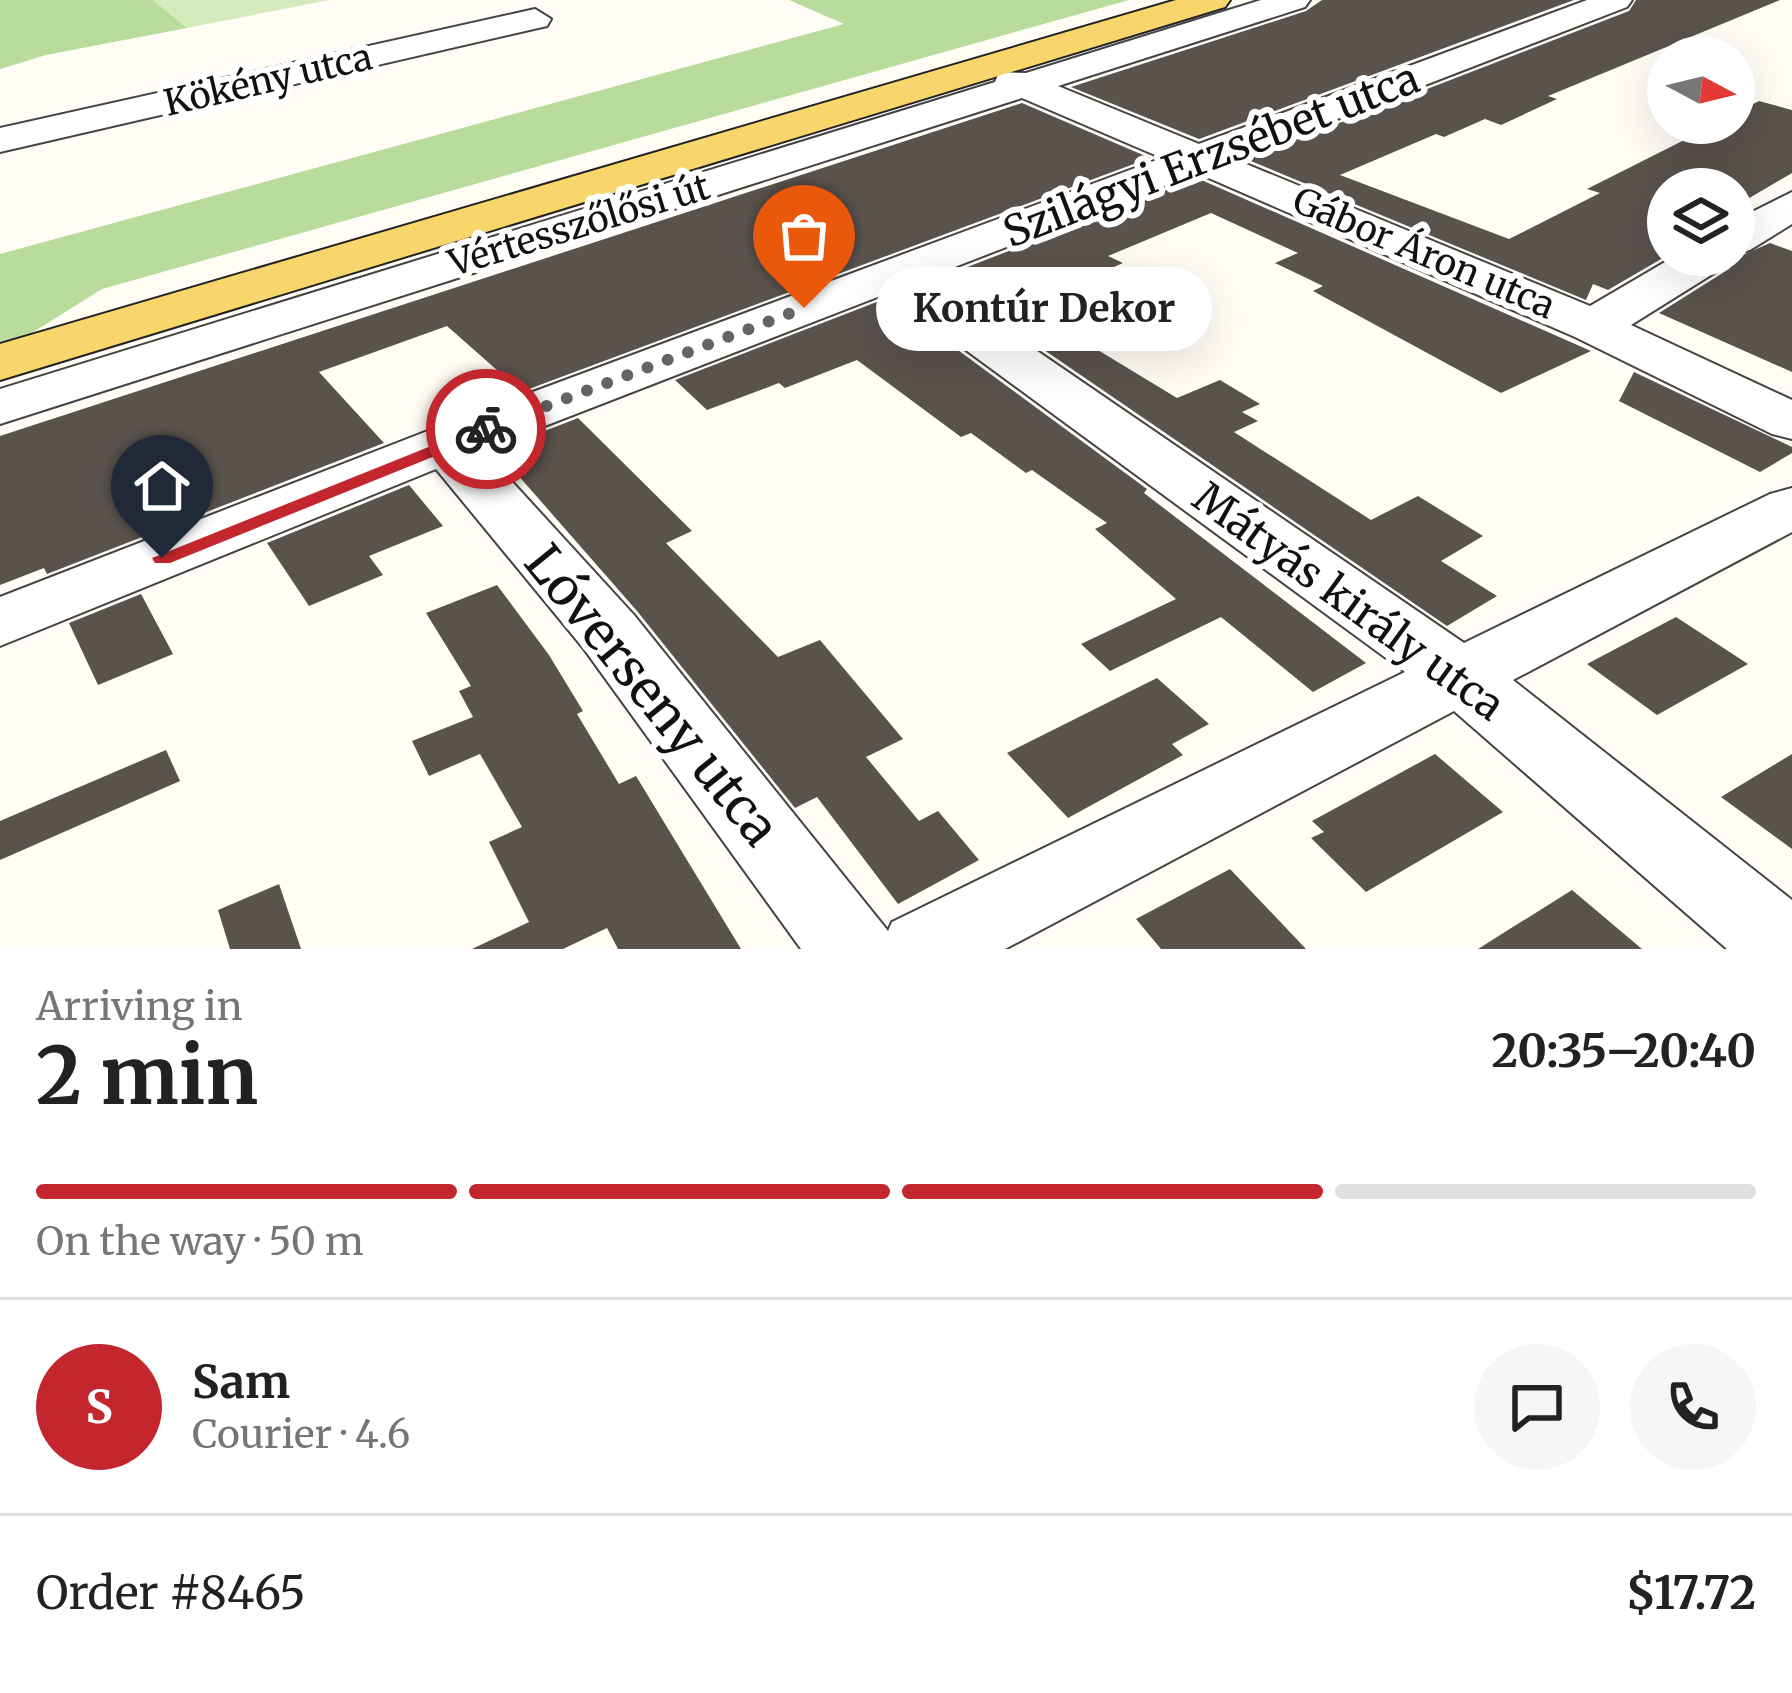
<!DOCTYPE html>
<meta charset="utf-8">
<style>
:root{--surface:#fff;--page:#f6f6f6;--text:#222;--muted:#767676;--line:#e0e0e0;--accent:#c4262e}
body{margin:0;font-family:Merriweather,serif;background:var(--page);color:var(--text);height:100vh;display:flex;flex-direction:column;font-size:45px;white-space:nowrap}
*{box-sizing:border-box;margin:0}
p{font-size:39px;color:var(--muted)}
.icon{flex:none;width:66px;height:66px;fill:none;stroke:currentColor;stroke-width:2;stroke-linecap:round;stroke-linejoin:round}
.map{position:relative;height:949px;overflow:hidden}
.drawer{display:flex;flex-direction:column;background:var(--surface);flex:1}
.drawer>*{flex:none}
.needle{width:78px;rotate:97deg}
.fabs{position:absolute;left:1647px;top:36px;display:grid;gap:24px}
.fabs a{display:grid;place-items:center;width:108px;height:108px;border-radius:50%;background:var(--surface);box-shadow:0 12px 48px #0002;font-size:60px}
.pin{position:absolute;display:grid;place-items:center;width:102px;height:102px;color:#fff;margin:-123px -51px;border-radius:50% 50% 50% 0;rotate:-45deg;box-shadow:0 0 12px #0007}
.pin .icon{rotate:45deg}
.courier{position:absolute;display:grid;place-items:center;width:120px;height:120px;margin:-60px;border:9px solid #c4262e;border-radius:50%;background:#fff;color:#222;box-shadow:0 3px 15px #0007}
.bubble{position:absolute;height:84px;border-radius:42px;background:var(--surface);box-shadow:0 12px 48px #0002;font-size:39px;font-weight:700;line-height:84px;text-align:center}
.headline em{font-style:normal;font-weight:700}
.headline div{display:flex;flex-direction:column-reverse}
.headline{display:flex;align-items:center;justify-content:space-between;height:204px;padding:0 36px}
h1{font-size:78px;font-weight:700;line-height:90px}
.bar{display:grid;grid-template-columns:repeat(4,1fr);gap:18px 12px;align-content:center;height:144px;padding:0 36px}
.bar i{height:15px;border-radius:9px;background:var(--line)}
.bar .active{background:var(--accent)}
.bar p{grid-column:span 4}
.line{display:flex;align-items:center;gap:30px;padding:0 36px;border-top:3px solid var(--line)}
.line div{flex:1}
.round{display:grid;place-items:center;flex:none;width:126px;height:126px;border-radius:63px;background:var(--page)}
.map>svg:first-child{display:block}
.green{fill:#d5ebbd}
.forest{fill:#b9dc9c}
.building{fill:#5a524d}
.lines{fill:none;stroke-linecap:round;stroke-linejoin:round}
.minor-casing{stroke:#444;stroke-width:4}
.major-casing{stroke:#222;stroke-width:4}
.minor{fill:#fff;fill-rule:evenodd}
.major{fill:#f9d66b;fill-rule:evenodd}
.route{fill:#c4262e}
.done{stroke:#646461;stroke-width:12;stroke-dasharray:0 21.6}
.labels{text-anchor:middle;dominant-baseline:central;stroke-width:12;stroke-linejoin:round;paint-order:stroke}
.far-street-label{font-size:36px;fill:#111;stroke:#fff}
.street-label{font-size:42px;fill:#111;stroke:#fff}
.near-street-label{font-size:51px;fill:#111;stroke:#fff}
</style>
<div class="map">
<svg width="1792" height="949" viewBox="0 0 1792 949">
<rect width="100%" height="100%" fill="#fffdf5"/>
<polygon class="green" points="153,0 329,0 187,28"/>
<g class="forest">
<polygon points="0,0 153,0 187,28 46,55 0,69"/>
<polygon points="789,0 1129,0 102,289 27,336 0,342 0,254 844,24"/>
</g>
<g class="building">
<polygon points="1322,0 1574,0 1199,139 1071,87 1306,11"/>
<polygon points="1636,0 1780,0 1548,96 1557,99 1501,125 1485,119 1444,137 1436,134 1340,175 1509,239 1600,193 1587,189 1718,123 1734,123 1734,114 1759,101 1792,110 1792,173 1734,207 1734,189 1668,189 1668,255 1608,290 1593,284 1586,300 1246,159 1629,11"/>
<polygon points="1022,103 1150,158 464,413 451,398 506,378 447,326 319,372 384,443 47,574 44,568 0,585 0,436"/>
<polygon points="1197,178 1591,351 1501,393 1313,291 1323,286 1275,263 1298,253 1211,213 1108,256 1123,263 1056,292 1117,326 1083,341 1177,398 1220,380 1260,404 1242,412 1258,421 1234,432 1371,520 1418,496 1483,536 1441,561 1497,596 1447,626 939,278"/>
<polygon points="1770,243 1792,251 1792,372 1659,313 1729,269 1736,258"/>
<polygon points="887,298 1147,489 1144,493 1366,663 1313,692 1221,617 1110,671 1081,644 1176,599 1095,529 1107,523 1032,470 1026,473 971,433 961,437 857,360 785,388 779,383 707,410 675,380"/>
<polygon points="1634,372 1792,447 1792,453 1760,472 1619,401"/>
<polygon points="578,418 692,531 666,543 778,657 820,640 903,739 866,757 919,821 938,811 979,860 898,904 817,797 795,808 637,611 496,450"/>
<polygon points="409,485 443,526 369,556 383,575 309,606 267,543"/>
<polygon points="497,585 549,655 583,711 577,714 619,784 636,776 741,949 618,949 607,928 563,949 472,949 529,922 489,842 522,827 480,754 429,776 412,741 473,717 459,691 471,686 426,613"/>
<polygon points="141,594 173,654 98,685 69,623"/>
<polygon points="1676,617 1748,664 1657,715 1587,664"/>
<polygon points="1157,678 1209,724 1172,744 1183,755 1068,818 1007,753"/>
<polygon points="166,750 180,781 0,860 0,821"/>
<polygon points="1435,754 1503,812 1366,892 1311,838 1324,832 1312,821"/>
<polygon points="1792,754 1792,849 1721,797"/>
<polygon points="1230,869 1306,949 1161,949 1136,919"/>
<polygon points="279,884 301,949 230,949 218,910"/>
<polygon points="1572,890 1642,949 1478,949"/>
</g>
<g class="lines">
<defs>
<g id="minor">
<path d="M1261,0H1310L1305,7L1058,86L1199,144L1587,0H1632L1627,7L1234,159L1590,306L1677,255H1733L1727,265L1631,325L1792,400V439L1772,434L1575,337L1197,173L929,277L1464,643L1770,494L1792,488V532L1513,680L1792,900V949H1727L1454,711L1005,949H801L584,649L436,469L0,646V597L425,432L1162,158L1022,98L0,424V389L995,82L999,72L1026,73ZM888,293L1405,672L892,922L888,931L634,615L483,450Z"/>
<polygon points="535,9 551,19 547,26 0,152 0,128"/>
<polygon points="1792,192 1792,224 1750,250 1734,254 1734,221"/>
</g>
<polygon id="major" points="1176,0 1230,0 1225,7 0,380 0,344"/>
</defs>
<use href="#minor" class="minor-casing"/>
<use href="#major" class="major-casing"/>
<use href="#minor" class="minor"/>
<use href="#major" class="major"/>
</g>
<polygon class="route" points="486,424 495,429 492,433 170,563 155,563 152,558"/>
<g class="lines">
<polyline class="done" points="486,429 804,308"/>
</g>
<g class="labels">
<g class="far-street-label">
<text transform="translate(268 80) rotate(-13)">Kökény utca</text>
<text transform="translate(579 225) rotate(-17)">Vértesszőlősi út</text>
<text transform="translate(1424 253) rotate(23)">Gábor Áron utca</text>
</g>
<g class="street-label">
<text transform="translate(1211 155) rotate(-21)">Szilágyi Erzsébet utca</text>
<text transform="translate(1349 601) rotate(36)">Mátyás király utca</text>
</g>
<g class="near-street-label">
<text transform="translate(652 695) rotate(51)">Lóverseny utca</text>
</g>
</g>
</svg>
<div class="fabs">
<a><svg class="needle" viewBox="-14 -14 28 28"><path d="M0-13l5 13h-10z" fill="#e53935"/><path d="M0 13l5-13h-10z" fill="#767676"/></svg></a>
<a><svg class="icon" aria-label="layers" viewBox="0 0 24 24"><path d="M12 4l9 5-9 5-9-5zM3 14l9 5 9-5"/></svg></a>
</div>
<div class="pin" style="left:804px;top:308px;background:#ea580c"><svg class="icon" aria-label="bag" viewBox="0 0 24 24"><path d="M5 8h14l-1 12H6zM9 8a3 3 0 0 1 6 0"/></svg></div>
<div class="pin" style="left:162px;top:558px;background:#1f2937"><svg class="icon" aria-label="home" viewBox="0 0 24 24"><path d="M3 11l9-7 9 7M6 9v11h12V9"/></svg></div>
<div class="courier" style="left:486px;top:429px"><svg class="icon" aria-label="bike" viewBox="0 0 24 24"><circle cx="6" cy="16" r="4"/><circle cx="18" cy="16" r="4"/><path d="M6 16l4-8h5l3 8M10 8l3 8H6M13 5h3"/></svg></div>
<div class="bubble" style="left:876px;top:267px;width:336px">Kontúr Dekor</div>
</div>
<section class="drawer">
<div class="headline"><div><h1>2 min</h1><p>Arriving in</p></div><em>20:35–20:40</em></div>
<div class="bar"><i class="active"></i><i class="active"></i><i class="active"></i><i></i><p>On the way · 50 m</p></div>
<div class="line" style="height:216px"><b class="round" style="background:var(--accent);color:#fff">S</b><div><b>Sam</b><p>Courier · 4.6</p></div><a class="round"><svg class="icon" aria-label="chat" viewBox="0 0 24 24"><path d="M4 5h16v11H9l-5 4z"/></svg></a><a class="round"><svg class="icon" aria-label="phone" viewBox="0 0 24 24"><path d="M5 4h4l2 5-3 2q2 4 5 5l2-3 5 2v4C11 20 4 13 5 4z"/></svg></a></div>
<div class="line" style="height:156px"><div>Order #8465</div><b>$17.72</b></div>
</section>
